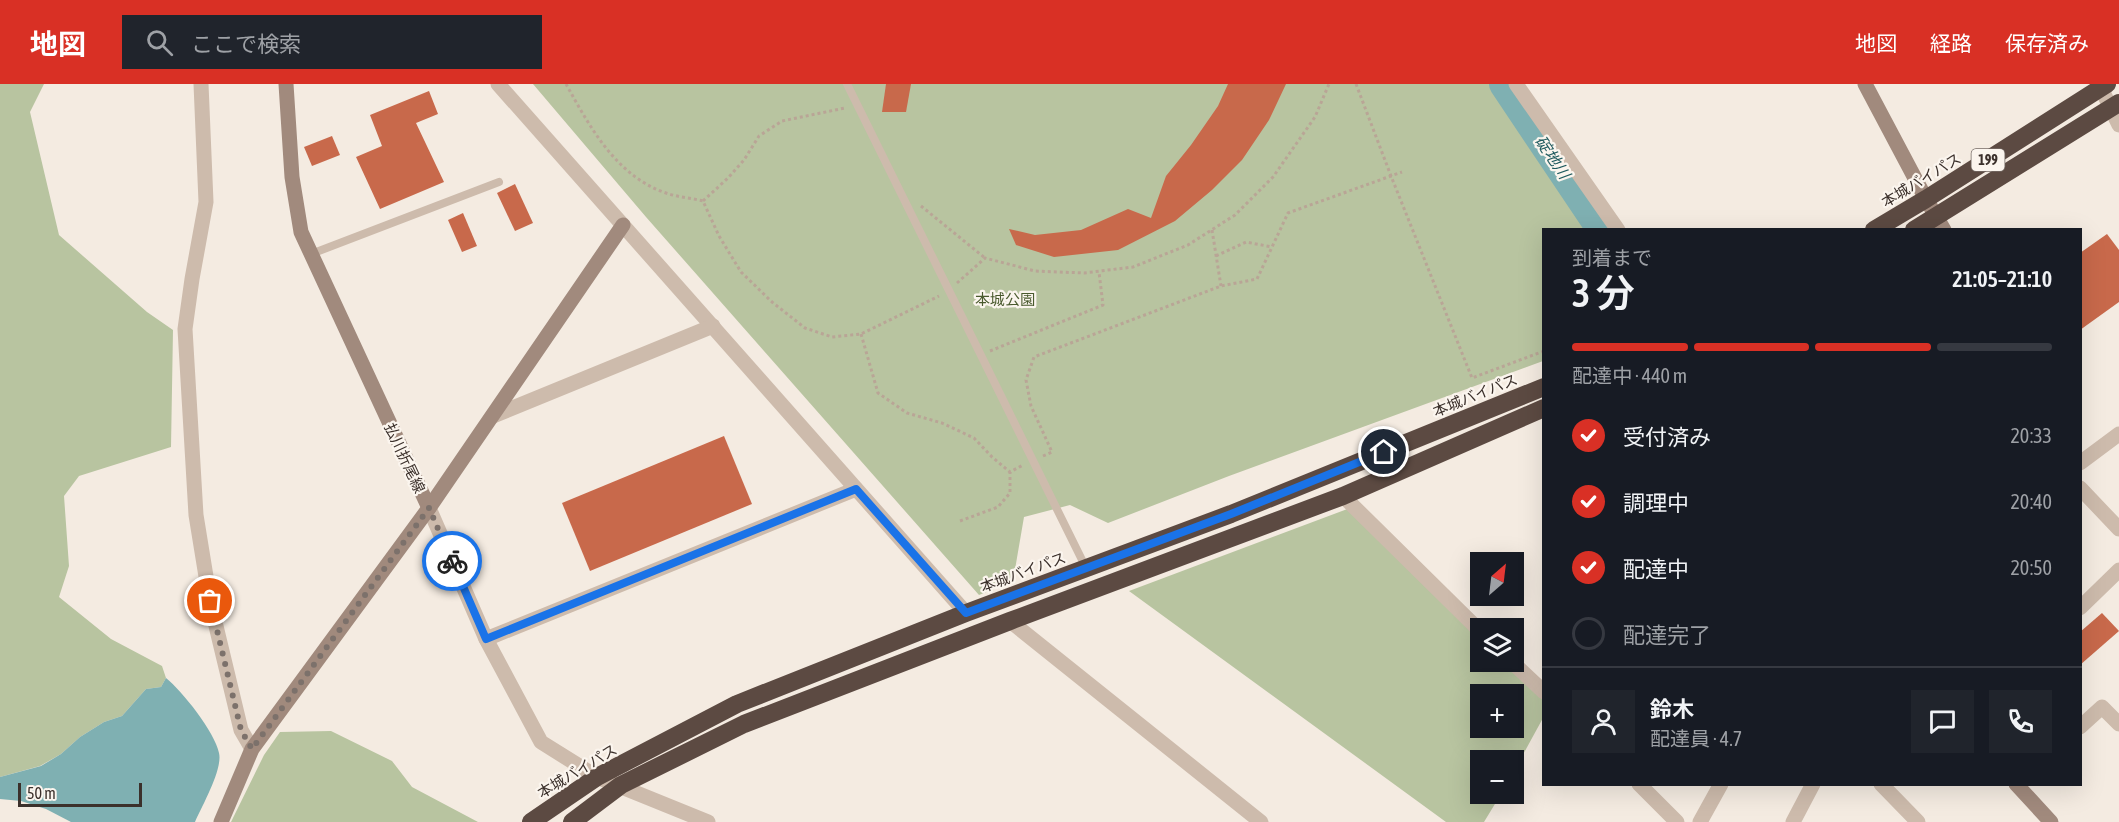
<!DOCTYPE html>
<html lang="ja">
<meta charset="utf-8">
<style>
:root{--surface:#171b24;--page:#20242c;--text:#f1f3f6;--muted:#9ea1a6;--line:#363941;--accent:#d93025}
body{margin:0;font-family:"Asap Condensed","Noto Sans JP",sans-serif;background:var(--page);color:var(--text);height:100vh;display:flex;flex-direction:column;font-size:22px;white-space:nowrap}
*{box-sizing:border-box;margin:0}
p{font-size:20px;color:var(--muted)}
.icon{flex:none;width:33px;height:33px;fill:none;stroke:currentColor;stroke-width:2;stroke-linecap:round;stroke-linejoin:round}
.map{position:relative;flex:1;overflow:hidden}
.side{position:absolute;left:1542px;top:144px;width:540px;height:558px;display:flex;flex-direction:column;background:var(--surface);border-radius:0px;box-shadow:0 6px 24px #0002}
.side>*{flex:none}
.needle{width:39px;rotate:28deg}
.tools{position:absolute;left:1470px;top:468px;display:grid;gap:12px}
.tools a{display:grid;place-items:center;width:54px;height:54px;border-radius:0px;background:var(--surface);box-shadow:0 6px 24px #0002;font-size:30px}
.scale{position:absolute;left:18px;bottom:15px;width:124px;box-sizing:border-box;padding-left:6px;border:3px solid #3b302b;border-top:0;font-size:16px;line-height:21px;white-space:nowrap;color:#3b302b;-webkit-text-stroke:4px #fbf5ee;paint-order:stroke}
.pin{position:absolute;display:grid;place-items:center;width:51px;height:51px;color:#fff;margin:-26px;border:3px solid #fff;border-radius:50%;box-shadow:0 2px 6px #0007}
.courier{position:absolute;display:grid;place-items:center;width:60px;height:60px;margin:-30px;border:4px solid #1a73e8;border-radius:50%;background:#fff;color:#222;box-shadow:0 2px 8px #0007}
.headline em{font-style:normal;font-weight:600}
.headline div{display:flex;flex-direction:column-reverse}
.headline{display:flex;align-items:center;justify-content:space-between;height:102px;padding:0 30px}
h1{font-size:39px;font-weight:600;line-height:45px}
.bar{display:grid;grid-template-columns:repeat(4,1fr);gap:9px 6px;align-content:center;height:72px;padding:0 30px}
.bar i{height:8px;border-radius:4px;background:var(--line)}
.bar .active{background:var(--accent)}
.bar p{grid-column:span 4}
.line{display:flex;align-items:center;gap:15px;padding:0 30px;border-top:2px solid var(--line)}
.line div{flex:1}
.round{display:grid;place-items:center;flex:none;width:63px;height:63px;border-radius:0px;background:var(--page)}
ol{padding:0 30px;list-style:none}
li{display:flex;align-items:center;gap:18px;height:66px}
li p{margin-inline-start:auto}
li .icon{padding:6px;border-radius:50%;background:var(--accent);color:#fff;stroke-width:4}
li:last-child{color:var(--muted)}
li i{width:33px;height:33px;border:3px solid var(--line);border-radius:50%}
header{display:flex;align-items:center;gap:36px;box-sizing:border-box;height:84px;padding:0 30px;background:var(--accent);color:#fff}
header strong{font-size:28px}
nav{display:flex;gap:33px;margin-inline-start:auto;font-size:21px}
.search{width:420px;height:54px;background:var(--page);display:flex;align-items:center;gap:15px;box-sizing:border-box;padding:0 21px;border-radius:0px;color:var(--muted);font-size:22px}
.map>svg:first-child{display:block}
.green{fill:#b8c4a0;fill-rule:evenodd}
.water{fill:#7fb0b2}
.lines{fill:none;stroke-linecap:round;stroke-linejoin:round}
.river{stroke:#7fb0b2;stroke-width:30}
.building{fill:#c8694b}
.path{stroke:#b9a596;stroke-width:3;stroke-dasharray:3 3;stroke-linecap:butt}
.lane{stroke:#cdbbac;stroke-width:8}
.street{stroke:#cdbbac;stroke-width:15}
.secondary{stroke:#a18a7d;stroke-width:15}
.highway{stroke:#5c4a42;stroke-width:18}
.done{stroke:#7c716b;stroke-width:6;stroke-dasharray:0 10.8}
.route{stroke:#1a73e8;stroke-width:8}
.labels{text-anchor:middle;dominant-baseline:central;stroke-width:4.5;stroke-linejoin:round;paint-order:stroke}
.shield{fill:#fbf5ee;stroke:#756b66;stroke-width:1.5}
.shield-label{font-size:14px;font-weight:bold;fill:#3b302b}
.street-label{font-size:15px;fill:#3b302b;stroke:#fbf5ee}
.park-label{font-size:15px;fill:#4a5a2e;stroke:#fbf5ee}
.water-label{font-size:16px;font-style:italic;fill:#1f5a5e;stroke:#fbf5ee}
</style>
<header>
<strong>地図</strong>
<div class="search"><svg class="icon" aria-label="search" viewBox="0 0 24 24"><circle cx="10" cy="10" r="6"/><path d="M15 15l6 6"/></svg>ここで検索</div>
<nav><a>地図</a><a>経路</a><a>保存済み</a></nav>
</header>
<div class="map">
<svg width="2119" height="738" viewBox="0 0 2119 738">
<rect width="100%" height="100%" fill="#f4ebe1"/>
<g class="green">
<polygon points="0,0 44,0 30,28 59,151 147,228 173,246 171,363 79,392 64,412 69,482 59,513 111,555 162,582 166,594 161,603 146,605 122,632 104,638 80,653 61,670 40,682 0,693"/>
<polygon points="533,0 1502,0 1600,145 1544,146 1543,277 1229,392 1108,439 1070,421 1024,433 1013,497 979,511 646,133"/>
<path d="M1350,424L1480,544V578H1514L1543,599V634L1514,687V676H1480V710H1501L1484,738H1446L1129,507ZM1480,610H1514V644H1480Z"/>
<polygon points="331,647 392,677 412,703 478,738 231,738 264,671 280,648"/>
</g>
<path class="water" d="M166,594C182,607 215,648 219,669C223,685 202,722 195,738H71L46,725L21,717L0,715V693L41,682L61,670L80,653L104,638L122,632L146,605L161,603Z"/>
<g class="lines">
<polyline class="river" points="1504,0 1602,146"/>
</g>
<g class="building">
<polygon points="886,0 911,0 906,28 882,28"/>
<polygon points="1228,0 1286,0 1269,36 1242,76 1212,106 1175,137 1118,166 1054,173 1016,161 1009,145 1035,151 1081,146 1128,125 1151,134 1166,92 1191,61 1218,22"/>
<polygon points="429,7 438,30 416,39 444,98 380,125 356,73 382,62 370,31"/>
<polygon points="332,52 340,71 312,82 304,63"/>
<polygon points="515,100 533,139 515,147 497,109"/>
<polygon points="463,129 477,162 462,168 448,136"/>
<polygon points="2107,150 2119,166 2119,218 2080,246 2080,169"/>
<polygon points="724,352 752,420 590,487 562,419"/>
<polygon points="2102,529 2119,547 2080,581 2080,548"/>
</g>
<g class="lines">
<g class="path">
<path d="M566,0C590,43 616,92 666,109C677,113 691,114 703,117L719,152L741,188L772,218L805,244L832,253L861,250L939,212"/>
<polyline points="1356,0 1391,92 1472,294 1544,267"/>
<polyline points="703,117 728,94 744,76 759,52 782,37 845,24"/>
<polyline points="921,122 985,174"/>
<polyline points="1212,146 1221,202"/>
<polyline points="1216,172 1246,158 1272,163"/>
<polyline points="957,199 985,174 1035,187 1084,189 1133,183 1188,161 1235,131 1273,93 1315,33 1329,0"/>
<polyline points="861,250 878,309 907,329 942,339 974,354 992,373 1010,388 1023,381"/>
<polyline points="990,267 1103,221 1099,188"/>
<polyline points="1043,372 1052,368 1031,322 1026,296 1034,273 1221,202 1257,195 1288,129 1402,88"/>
<polyline points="960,437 998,423 1010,409 1010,388"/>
</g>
<g class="lane">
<polyline points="847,0 1086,484"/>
<polyline points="311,170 499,98"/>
</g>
<g class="street">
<polyline points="201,0 206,118 192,195 185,245 196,431 210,517 241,646 252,665"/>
<polyline points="498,0 966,529"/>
<polyline points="1516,0 1618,146"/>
<polyline points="2099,0 2119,41"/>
<polyline points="493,332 713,242"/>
<polyline points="2080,379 2119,350"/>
<polyline points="2080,404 2119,445"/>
<polyline points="1343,412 1480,547"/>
<polyline points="429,424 486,555 541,658 597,693 708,738"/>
<polyline points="2080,524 2119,486"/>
<polyline points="1010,537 1261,738"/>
<polyline points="486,555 856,405"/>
<polyline points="1512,578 1544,608"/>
<polyline points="2080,643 2102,623 2119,640"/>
<polyline points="1639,700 1677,738"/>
<polyline points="1881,700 1918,738"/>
<polyline points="1700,738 1721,700"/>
<polyline points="1793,738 1813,700"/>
</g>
<g class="secondary">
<polyline points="286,0 292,93 301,148 429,424"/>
<polyline points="1865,0 1926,115 1944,146"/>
<polyline points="2016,700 2051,738"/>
<polyline points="221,738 252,665 429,424 623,141"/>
</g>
<g class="highway">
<polyline points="1874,146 1926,115 2107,0"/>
<polyline points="1914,146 2119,19"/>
<polyline points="531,738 597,693 737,620 966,529 1231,430 1544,303"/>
<polyline points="572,738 621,701 744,640 1010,537 1343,412 1544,324"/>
</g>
</g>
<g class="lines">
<polyline class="done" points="210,517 241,646 252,665 429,424 452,477"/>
<polyline class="route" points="452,477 486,555 856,405 966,529 1231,430 1384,368"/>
</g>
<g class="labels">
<rect class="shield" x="1971.5" y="65" width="33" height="22" rx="4.5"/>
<g class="shield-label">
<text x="1988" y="76">199</text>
</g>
<g class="street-label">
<text transform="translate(1921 96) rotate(-31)">本城バイパス</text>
<text transform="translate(1475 311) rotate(-22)">本城バイパス</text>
<text transform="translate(405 374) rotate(65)">払川折尾線</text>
<text transform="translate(1023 488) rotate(-20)">本城バイパス</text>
<text transform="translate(577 687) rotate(-31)">本城バイパス</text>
</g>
<g class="park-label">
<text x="1005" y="215">本城公園</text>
</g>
<g class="water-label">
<text transform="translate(1553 73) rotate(56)">碇地川</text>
</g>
</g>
</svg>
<div class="tools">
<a><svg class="needle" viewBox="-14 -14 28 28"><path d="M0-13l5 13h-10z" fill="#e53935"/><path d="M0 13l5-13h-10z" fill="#9ea1a6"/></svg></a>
<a><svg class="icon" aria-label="layers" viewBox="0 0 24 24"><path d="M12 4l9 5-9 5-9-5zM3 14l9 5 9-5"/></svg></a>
<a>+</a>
<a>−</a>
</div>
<div class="scale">50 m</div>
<div class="pin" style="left:210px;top:517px;background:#ea580c"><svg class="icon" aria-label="bag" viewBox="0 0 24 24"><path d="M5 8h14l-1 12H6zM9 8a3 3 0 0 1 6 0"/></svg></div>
<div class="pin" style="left:1384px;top:368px;background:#1f2937"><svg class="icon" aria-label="home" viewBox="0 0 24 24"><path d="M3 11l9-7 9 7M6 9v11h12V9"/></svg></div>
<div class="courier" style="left:452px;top:477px"><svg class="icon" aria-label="bike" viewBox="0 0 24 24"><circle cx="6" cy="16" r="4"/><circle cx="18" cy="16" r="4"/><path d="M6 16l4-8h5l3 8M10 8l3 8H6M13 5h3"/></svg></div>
<section class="side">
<div class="headline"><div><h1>3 分</h1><p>到着まで</p></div><em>21:05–21:10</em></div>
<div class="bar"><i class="active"></i><i class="active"></i><i class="active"></i><i></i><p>配達中 · 440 m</p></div>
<ol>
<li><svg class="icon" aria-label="check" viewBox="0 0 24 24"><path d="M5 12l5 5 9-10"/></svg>受付済み<p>20:33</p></li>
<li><svg class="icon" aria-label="check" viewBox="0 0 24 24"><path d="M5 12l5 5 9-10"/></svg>調理中<p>20:40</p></li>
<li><svg class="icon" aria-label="check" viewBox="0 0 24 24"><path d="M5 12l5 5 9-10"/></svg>配達中<p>20:50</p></li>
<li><i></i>配達完了</li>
</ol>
<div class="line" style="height:108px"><a class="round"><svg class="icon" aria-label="person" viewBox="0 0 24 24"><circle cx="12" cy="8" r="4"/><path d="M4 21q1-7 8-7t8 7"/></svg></a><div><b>鈴木</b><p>配達員 · 4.7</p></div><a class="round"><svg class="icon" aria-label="chat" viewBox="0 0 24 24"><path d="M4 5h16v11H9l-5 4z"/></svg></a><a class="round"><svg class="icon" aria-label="phone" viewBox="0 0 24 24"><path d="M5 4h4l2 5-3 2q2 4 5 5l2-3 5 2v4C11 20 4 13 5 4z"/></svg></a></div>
</section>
</div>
